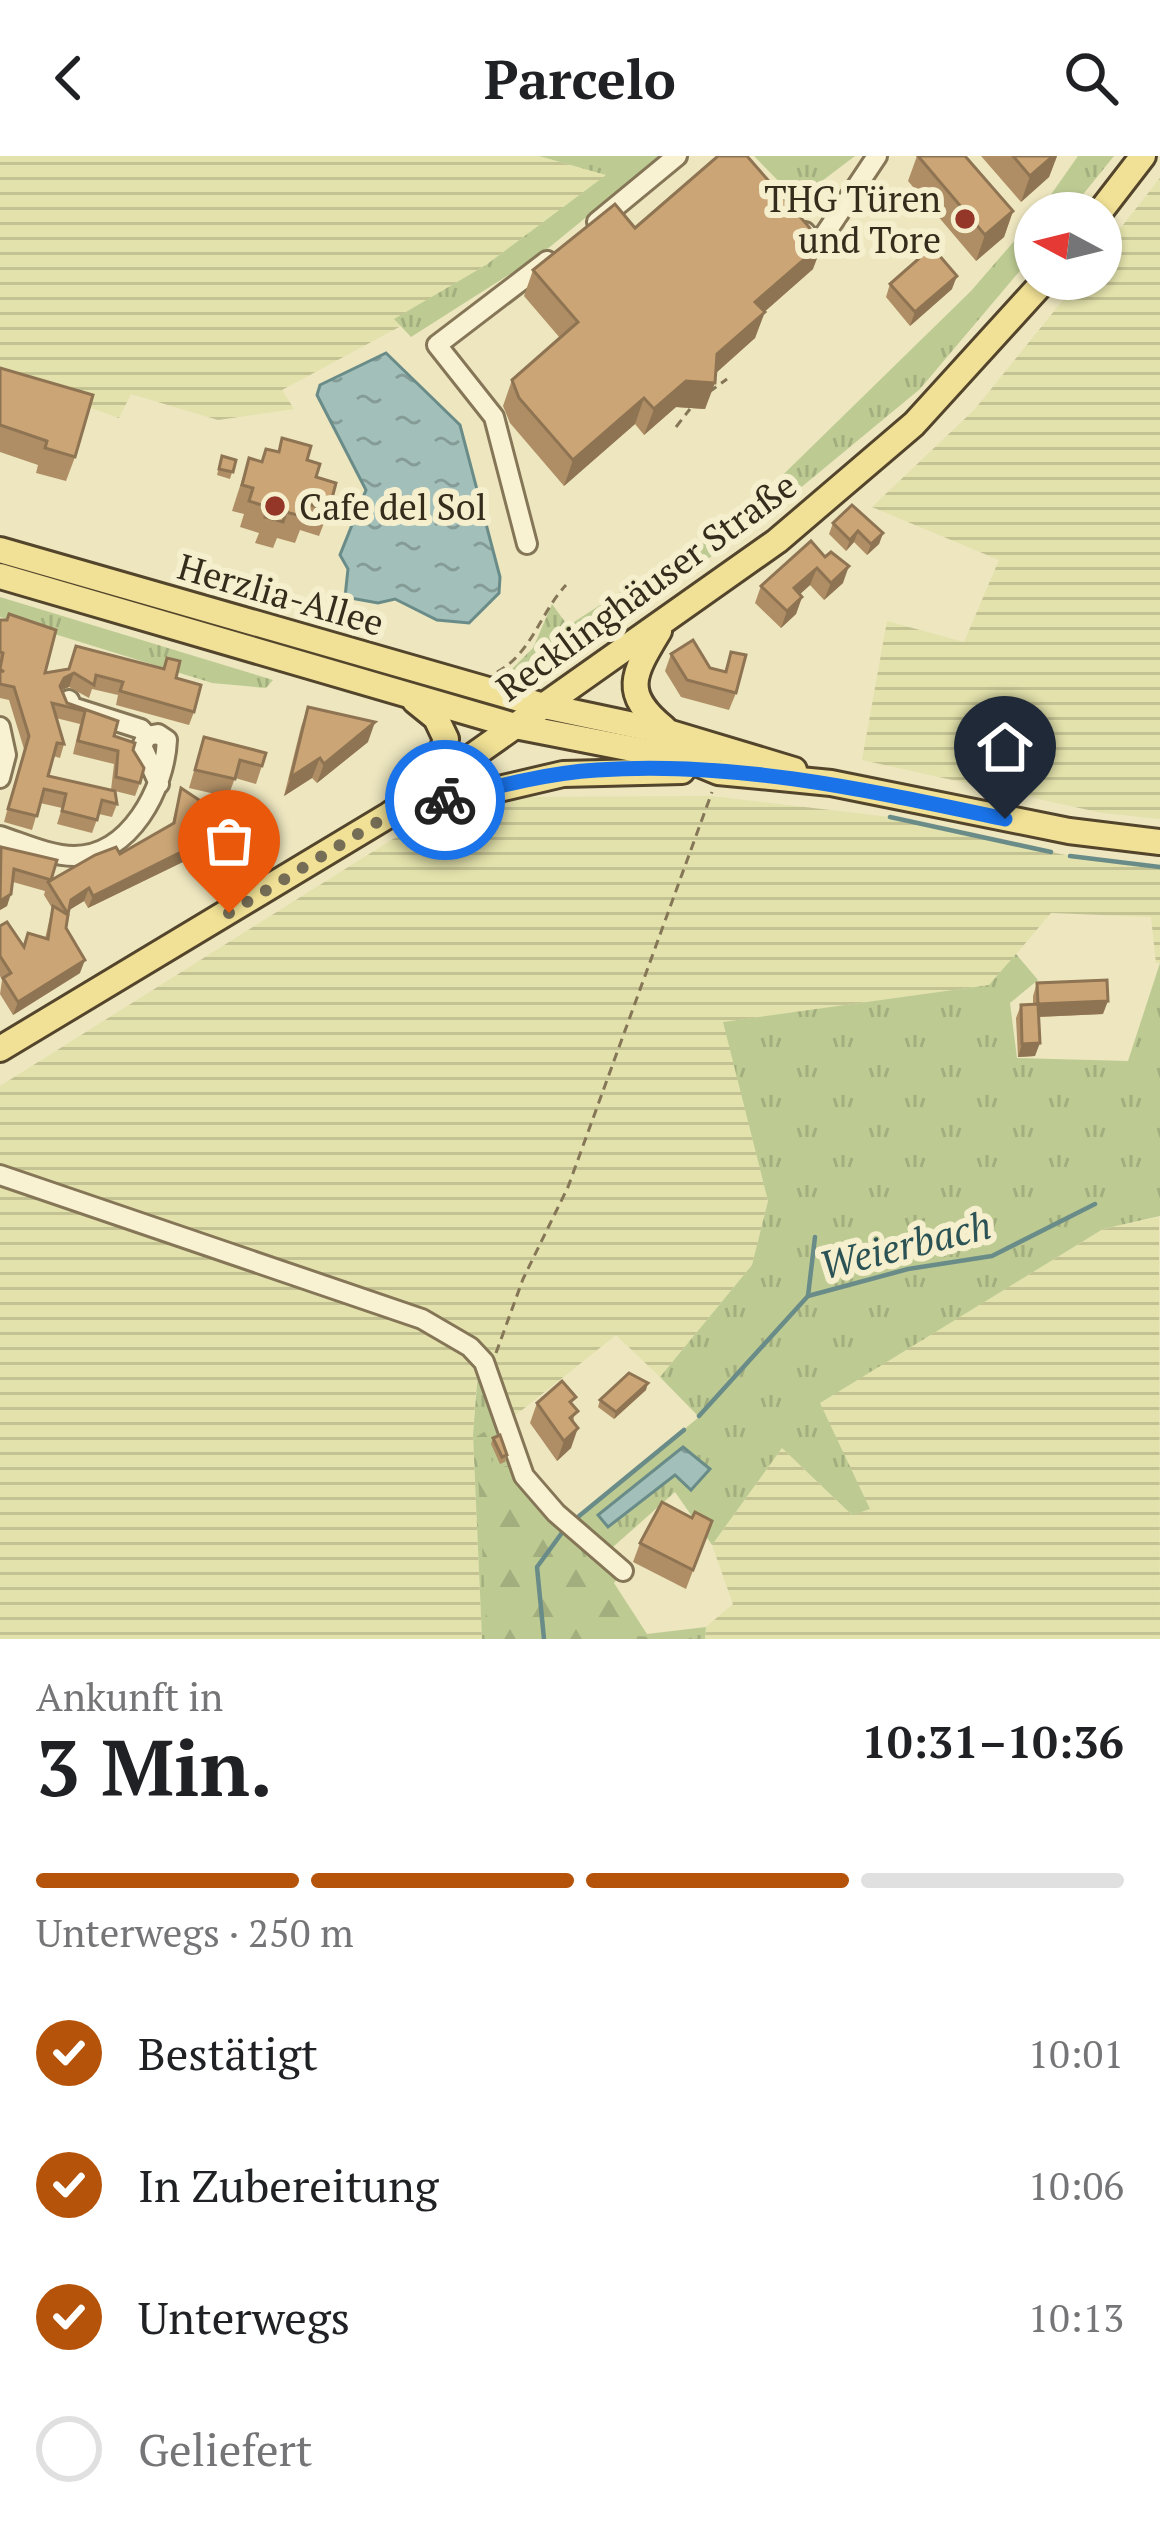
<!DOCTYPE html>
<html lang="de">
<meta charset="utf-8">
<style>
:root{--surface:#fff;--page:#f6f6f6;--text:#202124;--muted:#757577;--line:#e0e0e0;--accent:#b45309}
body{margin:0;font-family:"PT Serif",serif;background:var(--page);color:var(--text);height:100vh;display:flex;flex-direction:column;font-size:45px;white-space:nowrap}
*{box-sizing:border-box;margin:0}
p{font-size:39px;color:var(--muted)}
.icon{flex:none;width:66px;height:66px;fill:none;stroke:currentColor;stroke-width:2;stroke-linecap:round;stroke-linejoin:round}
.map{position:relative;height:1483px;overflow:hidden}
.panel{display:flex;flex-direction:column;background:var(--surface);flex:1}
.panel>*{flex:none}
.needle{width:78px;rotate:277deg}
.fabs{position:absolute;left:1014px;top:36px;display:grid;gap:24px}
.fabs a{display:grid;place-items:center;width:108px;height:108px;border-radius:50%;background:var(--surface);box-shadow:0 3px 9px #0004;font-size:60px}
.pin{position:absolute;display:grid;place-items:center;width:102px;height:102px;color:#fff;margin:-123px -51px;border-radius:50% 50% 50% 0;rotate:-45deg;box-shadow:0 0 12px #0007}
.pin .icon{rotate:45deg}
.courier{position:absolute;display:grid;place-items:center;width:120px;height:120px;margin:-60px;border:9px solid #1a73e8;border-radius:50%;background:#fff;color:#222;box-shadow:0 3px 15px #0007}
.summary em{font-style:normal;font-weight:800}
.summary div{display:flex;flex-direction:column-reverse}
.summary{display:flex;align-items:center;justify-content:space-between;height:204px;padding:0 36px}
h1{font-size:78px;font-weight:800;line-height:90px}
.bar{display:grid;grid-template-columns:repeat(4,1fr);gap:18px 12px;align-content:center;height:144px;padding:0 36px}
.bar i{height:15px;border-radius:9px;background:var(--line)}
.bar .selected{background:var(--accent)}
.bar p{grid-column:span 4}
ol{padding:0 36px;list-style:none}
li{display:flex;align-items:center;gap:36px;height:132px}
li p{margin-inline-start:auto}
li .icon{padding:12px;border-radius:50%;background:var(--accent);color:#fff;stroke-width:4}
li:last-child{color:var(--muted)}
li i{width:66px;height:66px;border:6px solid var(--line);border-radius:50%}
header{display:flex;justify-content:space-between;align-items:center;height:156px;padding:0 36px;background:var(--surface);font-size:54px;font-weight:800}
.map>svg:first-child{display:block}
.farmland{fill:url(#farmland-rules)}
.grass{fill:url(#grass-tufts)}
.forest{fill:url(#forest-firs)}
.water{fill:url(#water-ripples);stroke:#6a8c89;stroke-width:3}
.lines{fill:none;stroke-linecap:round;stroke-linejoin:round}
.stream{stroke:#6a8c89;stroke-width:4.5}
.minor-casing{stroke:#857657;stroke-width:24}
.major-casing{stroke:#53442c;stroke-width:30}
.path{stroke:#857657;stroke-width:3;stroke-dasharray:9 6;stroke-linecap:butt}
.minor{stroke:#f8f2d2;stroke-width:18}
.major{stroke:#f1e196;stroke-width:24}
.wall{fill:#af8e65}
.shaded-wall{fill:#8e7452}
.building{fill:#cba575;stroke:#8e7452;stroke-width:3}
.done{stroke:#756d55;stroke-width:12;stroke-dasharray:0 21.6}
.route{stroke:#1a73e8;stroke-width:15}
.poi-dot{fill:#943628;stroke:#f5efce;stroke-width:4.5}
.labels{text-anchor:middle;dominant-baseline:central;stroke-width:12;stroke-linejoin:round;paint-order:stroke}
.poi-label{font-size:36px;fill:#352c1c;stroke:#f5efce;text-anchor:end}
.street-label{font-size:36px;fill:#352c1c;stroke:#f5efce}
.water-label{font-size:39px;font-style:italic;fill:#2b5255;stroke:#f5efce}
</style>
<header><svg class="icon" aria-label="back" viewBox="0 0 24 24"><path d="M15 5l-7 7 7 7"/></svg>Parcelo<svg class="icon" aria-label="search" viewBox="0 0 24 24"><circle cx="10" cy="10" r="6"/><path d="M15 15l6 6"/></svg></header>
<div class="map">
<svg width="1160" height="1483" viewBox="0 0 1160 1483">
<defs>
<pattern id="farmland-rules" width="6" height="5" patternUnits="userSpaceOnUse" patternTransform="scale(3)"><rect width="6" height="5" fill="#e3e2ac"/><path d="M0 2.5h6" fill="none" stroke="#c3c293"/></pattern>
<pattern id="grass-tufts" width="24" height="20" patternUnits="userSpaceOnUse" patternTransform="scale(3)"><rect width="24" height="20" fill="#bdcb93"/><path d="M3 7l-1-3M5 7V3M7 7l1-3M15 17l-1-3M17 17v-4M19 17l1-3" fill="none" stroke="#a3ae7e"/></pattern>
<pattern id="forest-firs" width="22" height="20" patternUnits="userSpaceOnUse" patternTransform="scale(3)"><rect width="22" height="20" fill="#bdcb93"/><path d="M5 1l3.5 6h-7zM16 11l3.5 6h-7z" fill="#a3ae7e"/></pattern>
<pattern id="water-ripples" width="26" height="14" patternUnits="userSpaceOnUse" patternTransform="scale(3)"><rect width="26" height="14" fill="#a2bfba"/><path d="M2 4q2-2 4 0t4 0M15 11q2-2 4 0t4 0" fill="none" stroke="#859b96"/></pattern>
</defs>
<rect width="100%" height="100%" fill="#ede6bf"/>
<g class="farmland">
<polygon points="0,0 539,0 607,19 486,109 395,163 401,170 282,234 294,253 218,264 131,238 119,262 0,220"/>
<polygon points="1160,22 1160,663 1102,657 862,604 887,465 964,486 999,404 872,351 975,253 1080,123 1101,123 1101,97"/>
<polygon points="711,640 890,661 1070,700 1160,711 1160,807 1156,807 1151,761 1051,757 990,829 724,866 768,1045 752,1109 660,1221 616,1179 512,1262 479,1192 473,1279 482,1483 0,1483 0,930 393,683 515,641"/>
<polygon points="1159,1061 1160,1483 705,1483 706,1471 733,1448 712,1389 782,1292 852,1359 819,1247 1103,1073"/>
</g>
<g class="grass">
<polygon points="539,0 661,0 540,99 411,181 394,163 486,109 606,19"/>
<polygon points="754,0 855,0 797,44"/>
<polygon points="1078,0 1114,0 1068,57 1038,57"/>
<polygon points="1035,61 1035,97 920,233 758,367 564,506 534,520 507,518 533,492 552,448 568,470 750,351 971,135"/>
<polygon points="0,441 273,524 266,532 212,527 0,461"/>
<polygon points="1016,798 1038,824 1010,847 1017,902 1128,905 1160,807 1160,1060 1103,1073 820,1247 870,1353 852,1359 782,1292 712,1389 675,1336 605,1398 623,1415 614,1427 647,1478 706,1471 705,1483 482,1483 473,1279 480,1189 524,1320 573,1365 699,1261 660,1221 752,1109 768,1045 723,866 989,829"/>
</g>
<polygon class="forest" points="490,1272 492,1313 512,1309 518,1326 637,1480 689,1483 487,1483 476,1281"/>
<g class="water">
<polygon points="386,197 460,269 500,421 499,437 469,467 437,464 395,443 378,447 345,441 348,413 340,399 366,334 317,239 320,229"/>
<polygon points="683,1291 710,1313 691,1334 675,1319 608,1371 598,1359"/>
</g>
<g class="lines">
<g class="stream">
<polyline points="890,661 1051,696"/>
<polyline points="1070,700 1160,711"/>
<polyline points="808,1140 815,1081"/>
<polyline points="699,1260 808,1140 908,1113 992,1100 1095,1048"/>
<polyline points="573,1365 684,1274"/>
<polyline points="544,1483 537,1411 564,1374"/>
</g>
<defs>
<g id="minor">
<polyline points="597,66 677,0"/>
<polyline points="805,76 817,90 877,0"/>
<polyline points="527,388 494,261 437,189 547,105"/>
<polyline points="69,544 72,551 141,573 147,580"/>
<polyline points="0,571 6,599 0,622"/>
<path d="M0,680C22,687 50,700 74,700C130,700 165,632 167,584L158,578L147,580L142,590L159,628"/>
<polyline points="0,1019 422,1163 470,1191 484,1206 524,1320 556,1357 623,1415"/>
</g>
<g id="major">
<polyline points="1099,57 1143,0"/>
<polyline points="0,394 544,550 671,577 794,614"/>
<polyline points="0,420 515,570 689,604 718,616 831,627 1069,675 1160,686"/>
<path d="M659,475C633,518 621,537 664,572"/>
<polyline points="415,545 436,562 446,583 431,627"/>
<polyline points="409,654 563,618 682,615"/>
<polyline points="0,893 389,659 777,385 914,268 1046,123"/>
</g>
</defs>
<use href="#minor" class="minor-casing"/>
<use href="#major" class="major-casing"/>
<g class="path">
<polyline points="709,236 727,223"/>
<polyline points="676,271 690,253"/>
<path d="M497,516C532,497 540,457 566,429"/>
<polyline points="527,524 558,515"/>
<polyline points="191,698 237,730"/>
<polyline points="496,1197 523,1123 568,1031 712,636"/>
</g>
<use href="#minor" class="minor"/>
<use href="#major" class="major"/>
</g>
<g class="wall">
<polygon points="917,0 965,0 1013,55 1004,81 976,105 908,25"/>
<polygon points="981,0 1057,0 1049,21 1021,46"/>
<polygon points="635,72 813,113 764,156 755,182 716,217 705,253 676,251 644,279 635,268 564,330 510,267 503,250 512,224 560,182 524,140 533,114"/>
<polygon points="890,128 952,133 910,170 886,141"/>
<polygon points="0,212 75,301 66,325 36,317 38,309 0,296"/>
<polygon points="282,282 307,304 316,321 329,354 319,380 300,374 295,387 277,382 273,392 255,387 259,377 240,371 244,358 232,355 249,302 261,305 266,293 278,296"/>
<polygon points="222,300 236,304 230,323 217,319"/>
<polygon points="833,367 883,377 879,388 867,399 854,386 846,395 829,378"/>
<polygon points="811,385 843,427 824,444 810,429 799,439 802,441 796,458 781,472 755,447 761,430"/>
<polygon points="0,464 45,517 68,514 76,490 163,513 167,502 194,556 189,569 116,549 118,539 92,533 89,542 69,531 62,534 67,547 118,565 114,580 133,594 140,627 135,640 111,634 114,608 73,598 80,568 56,562 64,588 60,602 53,600 48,620 117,648 112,661 99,658 92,677 57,668 62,652 40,647 32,674 4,666 24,593 9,544 0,542"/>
<polygon points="731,496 736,537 729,554 681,541 665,515 671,498 724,516"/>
<polygon points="308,551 368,586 317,627 312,622 284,640 301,571"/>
<polygon points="204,581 266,597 256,628 235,622 228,641 189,632"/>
<polygon points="181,632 217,656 212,669 189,703 88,752 84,745 69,754 66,772 80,817 13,859 0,838 2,824 0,820 0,770 23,790 28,777 45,783 52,752 44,739 45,735 13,726 7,750 0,754 1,691 51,725 120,698 172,668"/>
<polygon points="1037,827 1103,858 1039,861 1035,900 1018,901 1016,862 1021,849 1033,848 1033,840"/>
<polygon points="646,1234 614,1263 598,1251 600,1244"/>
<polygon points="537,1247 573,1249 574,1267 571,1292 557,1305 530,1267"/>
<polygon points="493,1282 507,1299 505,1306 500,1308 491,1288"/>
<polygon points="712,1365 686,1433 633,1406 640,1387"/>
</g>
<g class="shaded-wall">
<polygon points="1053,0 1057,0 1049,21 1021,46 1030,20"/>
<polygon points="1013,55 1004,81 976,105 985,79"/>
<polygon points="823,87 813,113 746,172 755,146"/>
<polygon points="957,120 952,133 910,170 915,156"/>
<polygon points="765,156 755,182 708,224 717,198"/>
<polygon points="686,225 715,227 705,253 676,251 644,279 654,253"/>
<polygon points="644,242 635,268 564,330 573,304"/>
<polygon points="858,375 854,386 846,395 850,384"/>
<polygon points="883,377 879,388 867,399 871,388"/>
<polygon points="849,410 843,427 824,444 831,427"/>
<polygon points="817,412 810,429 788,449 794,432"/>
<polygon points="802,441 796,458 781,472 787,455"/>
<polygon points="74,517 69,531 59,535 64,522"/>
<polygon points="375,566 368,586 317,627 324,608"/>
<polygon points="320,602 312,622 284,640 291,621"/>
<polygon points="217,656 212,669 189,703 88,752 93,740"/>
<polygon points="89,732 84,745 66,756 71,744"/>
<polygon points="11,738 7,750 0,754 0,745"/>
<polygon points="85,804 80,817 13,859 18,846"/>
<polygon points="1108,845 1103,858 1034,861 1038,848"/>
<polygon points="1040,887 1035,900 1018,901 1022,888"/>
<polygon points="648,1227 646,1234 614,1263 616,1256"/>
<polygon points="578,1272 571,1292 557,1305 564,1285"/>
</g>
<g class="building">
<polygon points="718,0 747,0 823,87 755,146 765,156 717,198 715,227 686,225 654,253 644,242 573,304 519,242 512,224 578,166 533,114 615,48 635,72"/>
<polygon points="918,0 965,0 1013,55 985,79"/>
<polygon points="1013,0 1053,0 1030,20"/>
<polygon points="932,91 957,120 915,156 890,128"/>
<polygon points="0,212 93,239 75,301 45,292 47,285 0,269"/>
<polygon points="282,282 311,290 307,304 320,308 316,321 336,327 329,354 308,348 305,361 286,356 283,366 265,361 268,351 249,345 253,332 242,329 249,302 262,306 266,293 279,296"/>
<polygon points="222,300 236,304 233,316 219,313"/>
<polygon points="852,349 883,377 871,388 858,375 850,384 833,367"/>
<polygon points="811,385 825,401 831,396 849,410 831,427 817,412 794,432 802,441 787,455 761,430"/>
<polygon points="9,458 56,474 45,517 69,513 76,490 164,513 167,502 180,505 176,522 201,529 194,556 120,535 123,526 96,519 94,529 74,517 64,522 60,530 67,547 118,565 114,580 135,587 133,594 144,612 140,627 116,621 118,595 78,585 85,555 52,547 64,588 57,587 48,620 115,635 117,648 102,644 97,664 62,655 66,638 44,633 37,660 8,653 29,580 14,531 0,528 0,514 4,516 0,513 3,497 0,496 0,464 7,464"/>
<polygon points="693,484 710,512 726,516 731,496 746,499 736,537 687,524 671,498"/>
<polygon points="308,551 375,566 324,608 320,602 291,621"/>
<polygon points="204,581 266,597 262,610 240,604 235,623 195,614"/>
<polygon points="181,632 217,656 193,690 93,740 89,732 71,744 68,758 48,726 95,699 116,691 120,698 174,667"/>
<polygon points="1,691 57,704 51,724 14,713 11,738 0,745"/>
<polygon points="53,750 68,759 66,772 85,804 18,846 3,822 11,817 0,800 0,770 7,766 24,791 28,777 48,783"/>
<polygon points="1107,824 1108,845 1038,848 1037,827"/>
<polygon points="1038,848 1040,887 1022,888 1021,849"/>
<polygon points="629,1217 648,1227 616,1256 600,1244"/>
<polygon points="562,1225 576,1241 570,1246 578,1255 570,1262 578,1272 564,1285 537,1247"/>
<polygon points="500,1279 507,1299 502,1301 493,1282"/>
<polygon points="662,1346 692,1362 695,1356 712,1365 693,1414 640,1387"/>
</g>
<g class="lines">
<polyline class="done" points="229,757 389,659 445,644"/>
<path class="route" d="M445,644C495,631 546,617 597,614C734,604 872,635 1005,663"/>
</g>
<g class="poi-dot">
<circle cx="965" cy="63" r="12"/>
<circle cx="275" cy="350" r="12"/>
</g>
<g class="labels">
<g class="poi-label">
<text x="941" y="42">THG Türen<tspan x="941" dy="41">und Tore</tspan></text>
<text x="299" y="350" text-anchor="start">Cafe del Sol</text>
</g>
<g class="street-label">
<text transform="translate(646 430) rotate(-36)">Recklinghäuser Straße</text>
<text transform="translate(281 438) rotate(16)">Herzlia-Allee</text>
</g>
<g class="water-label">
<text transform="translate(905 1088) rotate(-14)">Weierbach</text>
</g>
</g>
</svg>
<div class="fabs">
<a><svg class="needle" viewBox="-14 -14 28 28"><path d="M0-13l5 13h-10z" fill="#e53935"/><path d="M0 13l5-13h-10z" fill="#757577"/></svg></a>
</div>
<div class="pin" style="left:229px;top:757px;background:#ea580c"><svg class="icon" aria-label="bag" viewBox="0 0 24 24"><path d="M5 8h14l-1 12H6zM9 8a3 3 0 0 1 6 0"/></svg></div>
<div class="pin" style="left:1005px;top:663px;background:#1f2937"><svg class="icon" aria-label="home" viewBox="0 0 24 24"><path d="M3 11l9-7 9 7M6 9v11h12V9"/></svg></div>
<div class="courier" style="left:445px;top:644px"><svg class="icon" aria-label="bike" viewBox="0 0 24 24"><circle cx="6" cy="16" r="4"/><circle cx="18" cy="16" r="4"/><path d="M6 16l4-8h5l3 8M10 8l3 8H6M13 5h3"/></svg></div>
</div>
<section class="panel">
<div class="summary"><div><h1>3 Min.</h1><p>Ankunft in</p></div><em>10:31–10:36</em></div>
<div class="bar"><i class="selected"></i><i class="selected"></i><i class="selected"></i><i></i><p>Unterwegs · 250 m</p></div>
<ol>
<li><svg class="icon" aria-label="check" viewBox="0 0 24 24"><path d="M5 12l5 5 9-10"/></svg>Bestätigt<p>10:01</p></li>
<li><svg class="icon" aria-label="check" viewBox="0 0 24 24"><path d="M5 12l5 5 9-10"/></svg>In Zubereitung<p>10:06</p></li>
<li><svg class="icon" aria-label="check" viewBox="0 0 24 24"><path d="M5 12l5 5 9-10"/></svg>Unterwegs<p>10:13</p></li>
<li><i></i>Geliefert</li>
</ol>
</section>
